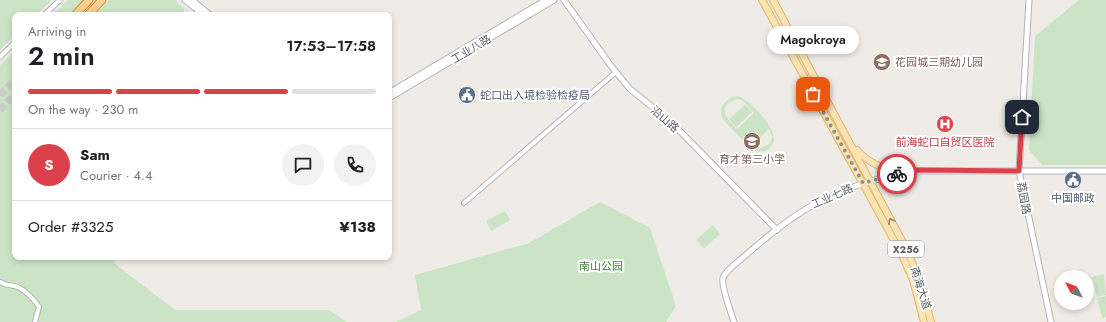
<!DOCTYPE html>
<meta charset="utf-8">
<style>
:root{--surface:#fff;--page:#f2f2f2;--text:#202124;--muted:#757577;--line:#e0e0e0;--accent:#db404b}
body{margin:0;font-family:Jost,"Noto Sans SC",sans-serif;background:var(--page);color:var(--text);height:100vh;display:flex;flex-direction:column;font-size:15px;white-space:nowrap}
*{box-sizing:border-box;margin:0}
p{font-size:13px;color:var(--muted)}
.icon{flex:none;width:22px;height:22px;fill:none;stroke:currentColor;stroke-width:2;stroke-linecap:round;stroke-linejoin:round}
.map{position:relative;flex:1;overflow:hidden}
.sheet{position:absolute;left:12px;top:12px;width:380px;height:248px;display:flex;flex-direction:column;background:var(--surface);border-radius:8px;box-shadow:0 2px 6px #0003}
.sheet>*{flex:none}
.needle{width:26px;rotate:311deg}
.tools{position:absolute;left:1054px;top:270px;display:grid;gap:8px}
.tools a{display:grid;place-items:center;width:40px;height:40px;border-radius:50%;background:var(--surface);box-shadow:0 2px 6px #0003;font-size:20px}
.pin{position:absolute;display:grid;place-items:center;width:34px;height:34px;color:#fff;margin:-17px;border-radius:8px;box-shadow:0 2px 6px #0006}
.courier{position:absolute;display:grid;place-items:center;width:40px;height:40px;margin:-20px;border:3px solid #db404b;border-radius:50%;background:#fff;color:#222;box-shadow:0 1px 5px #0007}
.bubble{position:absolute;height:28px;border-radius:14px;background:var(--surface);box-shadow:0 2px 6px #0003;font-size:13px;font-weight:600;line-height:28px;text-align:center}
.head em{font-style:normal;font-weight:600}
.head div{display:flex;flex-direction:column-reverse}
.head{display:flex;align-items:center;justify-content:space-between;height:68px;padding:0 16px}
h1{font-size:26px;font-weight:600;line-height:30px}
.bar{display:grid;grid-template-columns:repeat(4,1fr);gap:6px 4px;align-content:center;height:48px;padding:0 16px}
.bar i{height:5px;border-radius:3px;background:var(--line)}
.bar .selected{background:var(--accent)}
.bar p{grid-column:span 4}
.line{display:flex;align-items:center;gap:10px;padding:0 16px;border-top:1px solid var(--line)}
.line div{flex:1}
.round{display:grid;place-items:center;flex:none;width:42px;height:42px;border-radius:21px;background:var(--page)}
.map>svg:first-child{display:block}
.green{fill:#cae4c5;fill-rule:evenodd}
.lines{fill:none;stroke-linecap:round;stroke-linejoin:round}
.motorway-tunnel{stroke:#cbcac6;stroke-width:7;stroke-dasharray:7 3.5;stroke-linecap:butt}
.minor-casing{stroke:#b2b4b7;stroke-width:6}
.tertiary-casing{stroke:#b2b4b7;stroke-width:7}
.primary-casing{stroke:#e6b169;stroke-width:8}
.motorway-casing{stroke:#e28314;stroke-width:9}
.minor{stroke:#fff;stroke-width:4}
.tertiary{stroke:#fff;stroke-width:5}
.primary{stroke:#f8e3b2;stroke-width:6}
.motorway{stroke:#f4cf98;stroke-width:7}
.oneway{stroke:#8c897c}
.done{stroke:#919292;stroke-width:4;stroke-dasharray:0 7.2}
.route{stroke:#db404b;stroke-width:5}
.labels{text-anchor:middle;dominant-baseline:central;stroke-width:4;stroke-linejoin:round;paint-order:stroke}
.shield{fill:#fff;stroke:#8e9193;stroke-width:1}
.shield-label{font-size:10px;font-weight:bold;fill:#5e6265}
.street-label{font-size:11px;fill:#5e6265;stroke:#fff}
.education-label{font-size:11px;fill:#785e54;stroke:#fff;text-anchor:start}
.service-label{font-size:11px;fill:#4e5e75;stroke:#fff;text-anchor:start}
.health-label{font-size:11px;fill:#be3a42;stroke:#fff}
.park-label{font-size:11px;fill:#427f3c;stroke:#fff}
</style>
<div class="map">
<svg width="1106" height="322" viewBox="0 0 1106 322">
<rect width="100%" height="100%" fill="#efece7"/>
<g class="green">
<polygon points="0,0 52,0 36,15 15,15 15,35 0,50"/>
<polygon points="68,0 83,0 69,15 52,15"/>
<polygon points="109,0 175,0 185,9 181,15 95,15"/>
<polygon points="1079,0 1106,0 1106,165 1042,165 1029,150 1035,36"/>
<polygon points="15,51 15,257 114,257 114,263 175,310 328,310 347,322 0,322 0,65"/>
<path d="M737,96C749,98 776,128 774,141C764,163 748,146 738,135C733,130 727,125 723,119C717,108 726,97 737,96ZM737,99L743,101L754,113L737,129C729,121 720,113 728,103ZM769,129L772,137L768,145L760,148L752,145Z"/>
<polygon points="745,105 752,112 736,127 729,119"/>
<polygon points="600,202 650,228 676,306 666,322 396,322 421,310 415,275 529,243"/>
<polygon points="505,211 510,220 491,231 486,221"/>
<polygon points="713,225 720,234 704,248 696,240"/>
<polygon points="1104,274 1106,295 1097,297 1092,277"/>
<polygon points="1106,296 1106,317 1102,318 1097,298"/>
</g>
<g class="lines">
<g class="motorway-tunnel">
<polyline points="0,95 15,79"/>
<polyline points="0,110 15,94"/>
</g>
<defs>
<g id="minor">
<polyline points="44,15 60,0"/>
<polyline points="0,57 15,42"/>
<polyline points="464,203 616,72"/>
<path d="M0,282C6,286 12,285 18,287C26,291 35,300 39,307L35,322"/>
</g>
<g id="tertiary">
<polyline points="185,0 204,15"/>
<polyline points="192,0 210,15"/>
<polyline points="564,0 611,66 630,89 671,122 777,230"/>
<polyline points="1029,0 1019,171 1051,322"/>
<polyline points="389,93 546,0"/>
<polyline points="389,98 554,0"/>
<path d="M734,322C731,313 721,286 723,278C726,269 741,260 747,254C789,217 821,195 875,180C888,176 900,172 914,171H1106"/>
</g>
<g id="primary">
<polyline points="762,0 901,253 913,280 924,322"/>
<polyline points="773,0 907,250 919,279 931,322"/>
<path d="M857,150C869,164 889,172 907,171"/>
</g>
<g id="motorway">
<polyline points="75,15 89,0"/>
<polyline points="88,15 102,0"/>
</g>
</defs>
<use href="#minor" class="minor-casing"/>
<use href="#tertiary" class="tertiary-casing"/>
<use href="#primary" class="primary-casing"/>
<use href="#motorway" class="motorway-casing"/>
<use href="#minor" class="minor"/>
<use href="#tertiary" class="tertiary"/>
<use href="#primary" class="primary"/>
<use href="#motorway" class="motorway"/>
</g>
<defs><path id="oneway-chevron" d="M-2-3.5L2.5 0L-2 3.5" fill="none" stroke-width="1.6" stroke-linecap="round" stroke-linejoin="round"/></defs>
<use class="oneway" href="#oneway-chevron" transform="translate(891 221) rotate(-118)"/>
<g class="lines">
<polyline class="done" points="813,94 863,183 897,174"/>
<polyline class="route" points="897,174 919,170 1019,171 1022,117"/>
</g>
<defs>
<symbol id="school-disc" viewBox="-11 -11 22 22"><circle r="9.5" fill="#8d6e63" stroke="#fff"/><path d="M0-5L7-2L0 1L-7-2ZM-4 1L0 2.5L4 1V4Q0 6-4 4Z" fill="#fff"/></symbol>
<symbol id="civic-disc" viewBox="-11 -11 22 22"><circle r="9.5" fill="#5c6f8a" stroke="#fff"/><path d="M-.6-6.5H3V-4.5H.6V-3L4-1V1h2V6H-6V1h2V-1L-.6-3ZM-1.2 2.5V6h2.4V2.5Z" fill="#fff"/></symbol>
<symbol id="hospital-disc" viewBox="-11 -11 22 22"><circle r="9.5" fill="#e0444e" stroke="#fff"/><path d="M-5-5h3v3.5h4V-5h3V5h-3V1.5h-4V5h-3Z" fill="#fff"/></symbol>
</defs>
<g fill-rule="evenodd">
<use href="#school-disc" x="872" y="52" width="20" height="20"/>
<use href="#civic-disc" x="457" y="85" width="20" height="20"/>
<use href="#hospital-disc" x="935" y="114" width="20" height="20"/>
<use href="#school-disc" x="742" y="131" width="20" height="20"/>
<use href="#civic-disc" x="1063" y="170" width="20" height="20"/>
</g>
<g class="labels">
<rect class="shield" x="888" y="241" width="36" height="16" rx="3"/>
<g class="shield-label">
<text x="906" y="249">X256</text>
</g>
<g class="street-label">
<text transform="translate(471 49) rotate(-31)">工业八路</text>
<text transform="translate(665 119) rotate(41)">沿山路</text>
<text transform="translate(832 196) rotate(-24)">工业七路</text>
<text transform="translate(1024 198) rotate(79)">荔园路</text>
<text transform="translate(921 288) rotate(72)">南海大道</text>
</g>
<g class="education-label">
<text x="895" y="62">花园城三期幼儿园</text>
<text x="752" y="159" text-anchor="middle">育才第三小学</text>
</g>
<g class="service-label">
<text x="480" y="95">蛇口出入境检验检疫局</text>
<text x="1073" y="198" text-anchor="middle">中国邮政</text>
</g>
<g class="health-label">
<text x="945" y="142">前海蛇口自贸区医院</text>
</g>
<g class="park-label">
<text x="601" y="266">南山公园</text>
</g>
</g>
</svg>
<div class="tools">
<a><svg class="needle" viewBox="-14 -14 28 28"><path d="M0-13l5 13h-10z" fill="#e53935"/><path d="M0 13l5-13h-10z" fill="#757577"/></svg></a>
</div>
<div class="pin" style="left:813px;top:94px;background:#ea580c"><svg class="icon" aria-label="bag" viewBox="0 0 24 24"><path d="M5 8h14l-1 12H6zM9 8a3 3 0 0 1 6 0"/></svg></div>
<div class="pin" style="left:1022px;top:117px;background:#1f2937"><svg class="icon" aria-label="home" viewBox="0 0 24 24"><path d="M3 11l9-7 9 7M6 9v11h12V9"/></svg></div>
<div class="courier" style="left:897px;top:174px"><svg class="icon" aria-label="bike" viewBox="0 0 24 24"><circle cx="6" cy="16" r="4"/><circle cx="18" cy="16" r="4"/><path d="M6 16l4-8h5l3 8M10 8l3 8H6M13 5h3"/></svg></div>
<div class="bubble" style="left:767px;top:26px;width:92px">Magokroya</div>
<section class="sheet">
<div class="head"><div><h1>2 min</h1><p>Arriving in</p></div><em>17:53–17:58</em></div>
<div class="bar"><i class="selected"></i><i class="selected"></i><i class="selected"></i><i></i><p>On the way · 230 m</p></div>
<div class="line" style="height:72px"><b class="round" style="background:var(--accent);color:#fff">S</b><div><b>Sam</b><p>Courier · 4.4</p></div><a class="round"><svg class="icon" aria-label="chat" viewBox="0 0 24 24"><path d="M4 5h16v11H9l-5 4z"/></svg></a><a class="round"><svg class="icon" aria-label="phone" viewBox="0 0 24 24"><path d="M5 4h4l2 5-3 2q2 4 5 5l2-3 5 2v4C11 20 4 13 5 4z"/></svg></a></div>
<div class="line" style="height:52px"><div>Order #3325</div><b>¥138</b></div>
</section>
</div>
